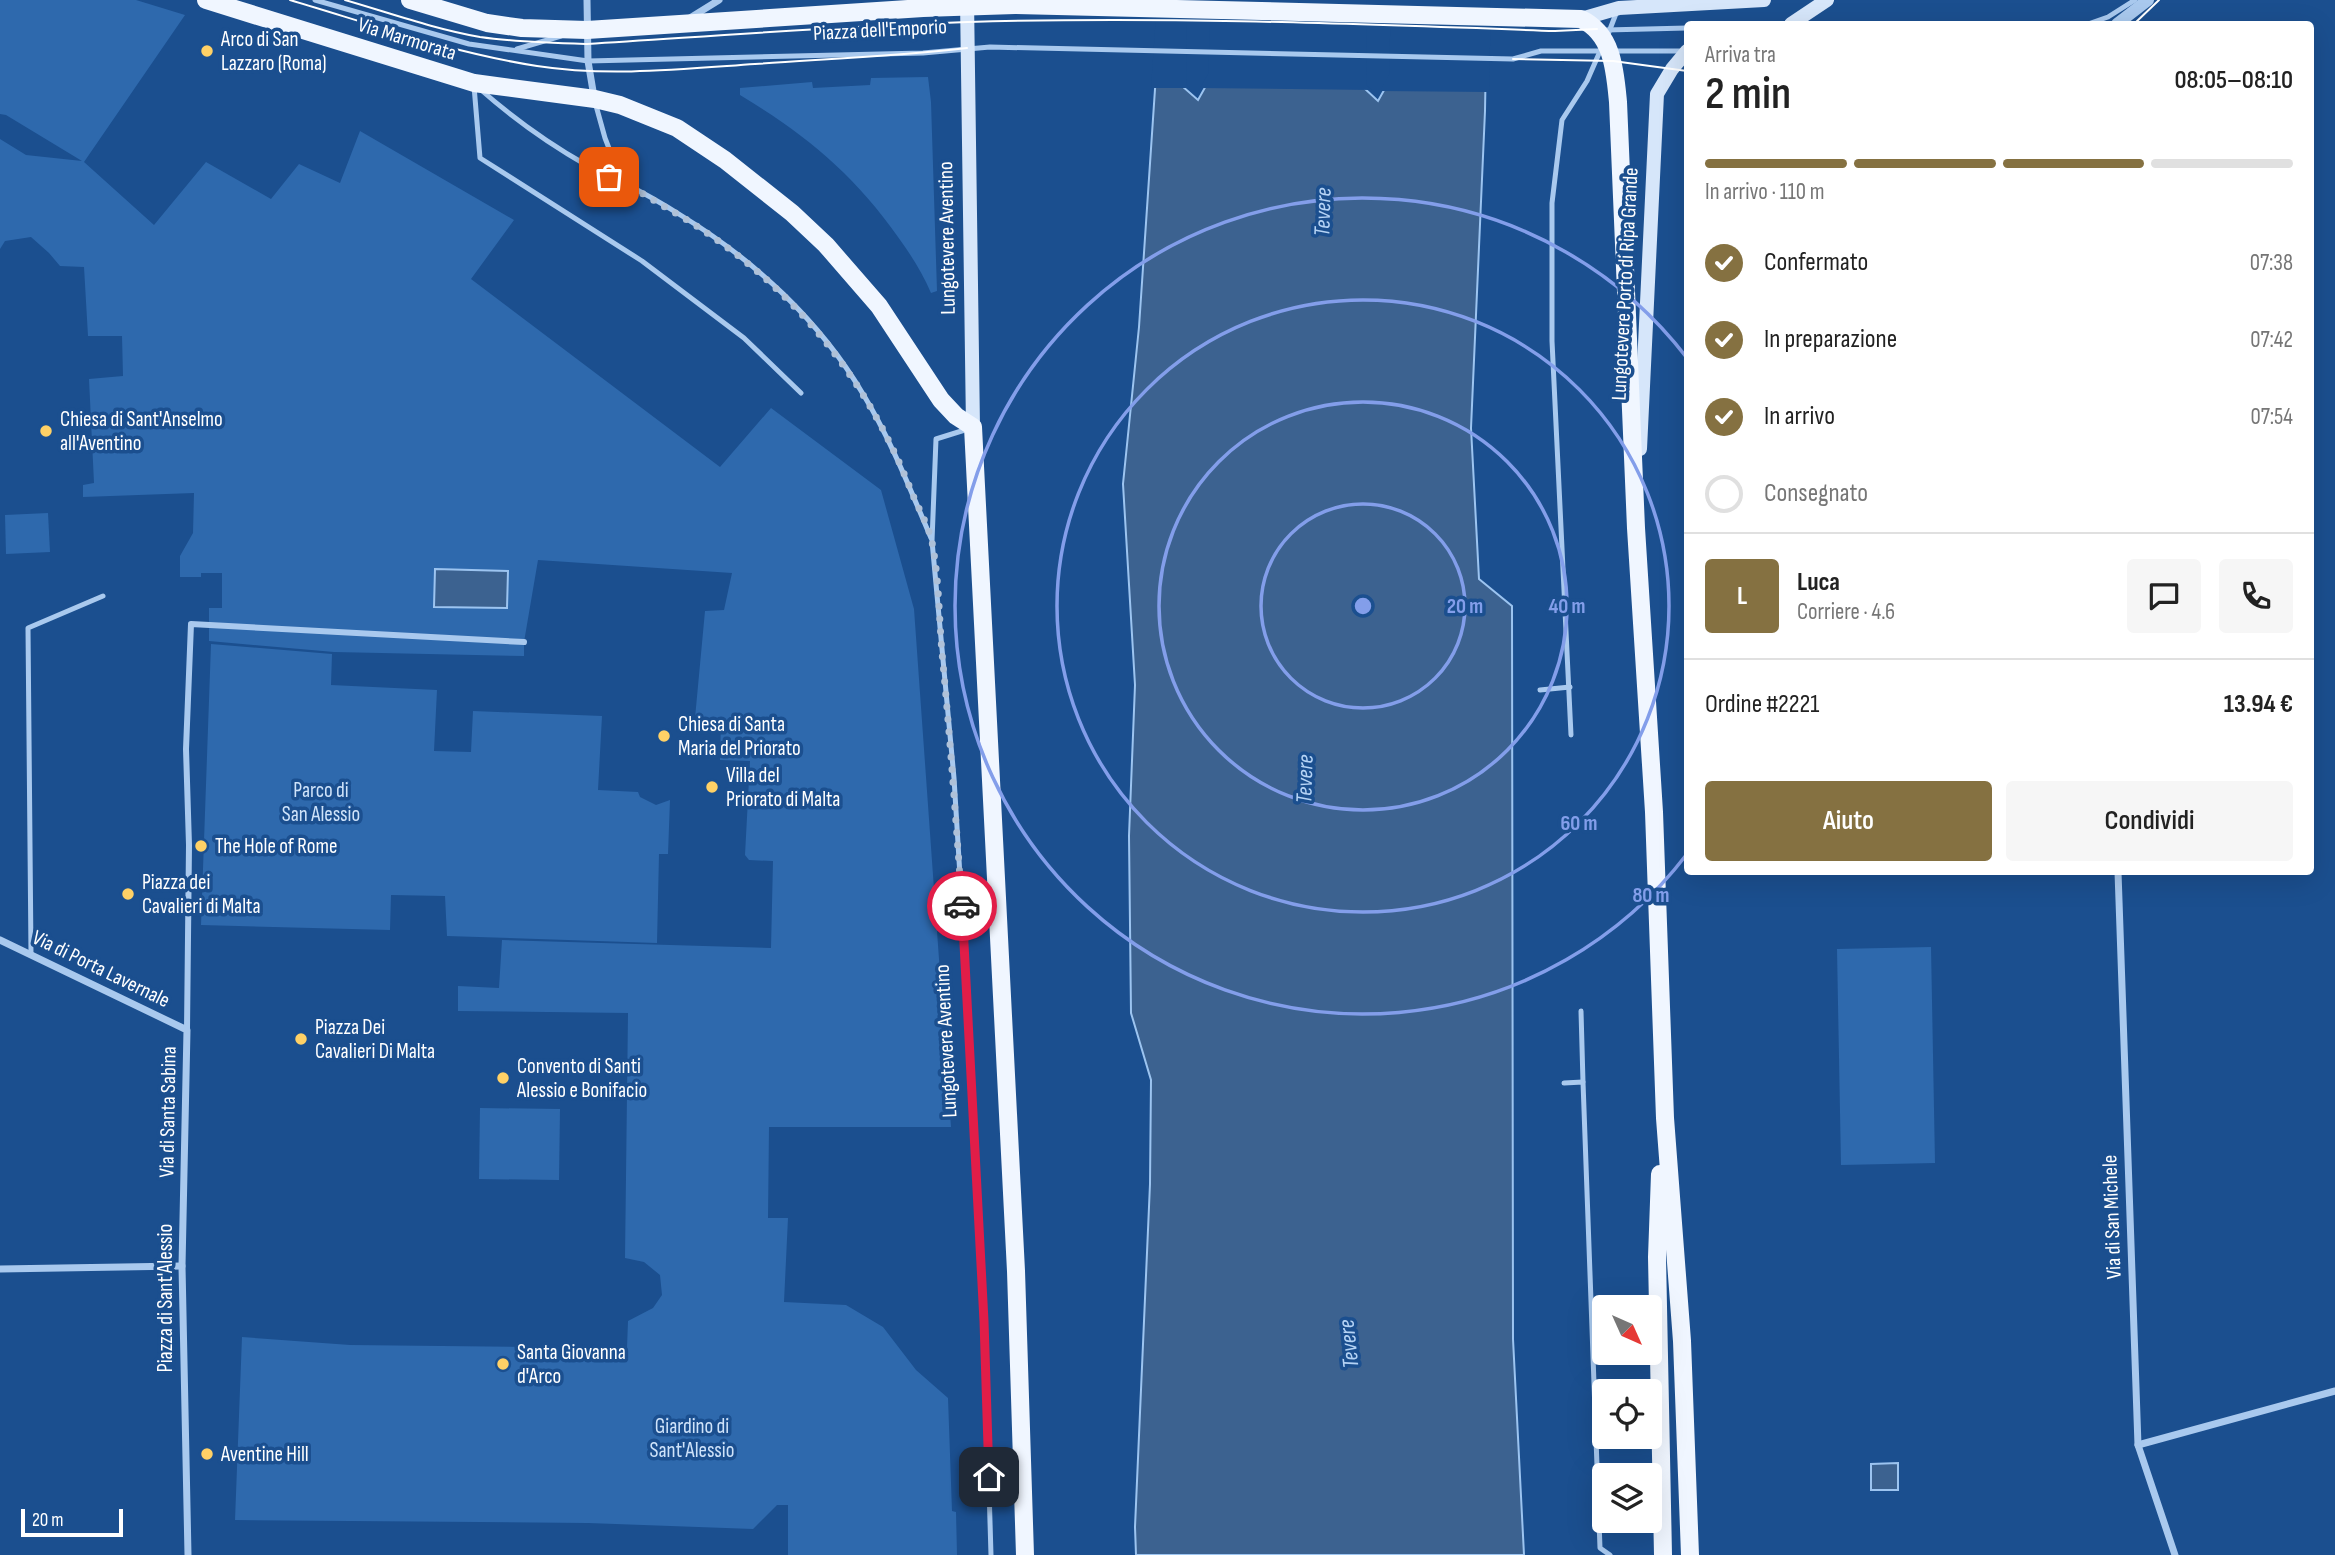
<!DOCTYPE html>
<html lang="it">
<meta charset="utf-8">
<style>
:root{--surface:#fff;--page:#f6f6f6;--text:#222;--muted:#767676;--line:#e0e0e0;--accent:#857141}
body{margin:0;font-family:"Sofia Sans Condensed",sans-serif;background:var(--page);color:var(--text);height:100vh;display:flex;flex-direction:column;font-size:26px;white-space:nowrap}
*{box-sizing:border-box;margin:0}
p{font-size:23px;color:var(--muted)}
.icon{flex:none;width:38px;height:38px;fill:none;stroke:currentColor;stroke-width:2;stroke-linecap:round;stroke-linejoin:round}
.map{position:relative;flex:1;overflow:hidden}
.sheet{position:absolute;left:1684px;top:21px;width:630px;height:854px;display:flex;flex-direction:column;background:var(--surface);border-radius:7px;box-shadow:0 7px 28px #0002}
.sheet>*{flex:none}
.needle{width:46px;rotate:135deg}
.tools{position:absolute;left:1592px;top:1295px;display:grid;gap:14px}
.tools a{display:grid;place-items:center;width:70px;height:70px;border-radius:7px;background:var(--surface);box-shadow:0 7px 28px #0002;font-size:35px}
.scale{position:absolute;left:21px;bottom:18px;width:102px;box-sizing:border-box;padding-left:7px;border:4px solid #fff;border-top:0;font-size:19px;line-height:24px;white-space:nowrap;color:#fff;-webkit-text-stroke:5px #1b4f8f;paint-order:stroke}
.pin{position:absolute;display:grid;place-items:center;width:60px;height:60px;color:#fff;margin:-30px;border-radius:14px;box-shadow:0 4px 10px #0006}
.courier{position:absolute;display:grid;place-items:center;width:70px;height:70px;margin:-35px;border:5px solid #e11d48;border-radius:50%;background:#fff;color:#222;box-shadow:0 2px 9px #0007}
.summary em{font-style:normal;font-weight:600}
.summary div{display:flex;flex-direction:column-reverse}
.summary{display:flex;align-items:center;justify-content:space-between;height:119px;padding:0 21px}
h1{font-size:46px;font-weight:600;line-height:52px}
.bar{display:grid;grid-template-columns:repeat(4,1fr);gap:10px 7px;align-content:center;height:84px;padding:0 21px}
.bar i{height:9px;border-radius:5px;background:var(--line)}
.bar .active{background:var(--accent)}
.bar p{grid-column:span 4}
.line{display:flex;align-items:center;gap:18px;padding:0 21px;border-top:2px solid var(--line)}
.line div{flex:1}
.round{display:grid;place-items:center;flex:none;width:74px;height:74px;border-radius:7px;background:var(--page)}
ol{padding:0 21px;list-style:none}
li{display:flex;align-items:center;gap:21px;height:77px}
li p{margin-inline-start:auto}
li .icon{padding:7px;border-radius:50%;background:var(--accent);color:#fff;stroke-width:4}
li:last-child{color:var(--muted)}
li i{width:38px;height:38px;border:4px solid var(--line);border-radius:50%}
.primary-button{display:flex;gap:14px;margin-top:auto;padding:14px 21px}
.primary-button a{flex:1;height:80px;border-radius:7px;background:var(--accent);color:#fff;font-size:28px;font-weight:600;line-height:80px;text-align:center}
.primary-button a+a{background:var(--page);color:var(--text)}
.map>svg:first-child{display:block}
.green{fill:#2e69ad}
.water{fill:#3c6290;stroke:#9cc4f0;stroke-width:2}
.pier{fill:#1b4f8f}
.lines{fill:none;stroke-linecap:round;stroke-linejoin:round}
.service{stroke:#a9c9ee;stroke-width:5}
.pedestrian{stroke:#a9c9ee;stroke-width:6}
.minor{stroke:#a9c9ee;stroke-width:7}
.tertiary{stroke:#a9c9ee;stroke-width:12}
.secondary{stroke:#d6e6fa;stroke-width:14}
.primary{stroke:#f0f6ff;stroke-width:18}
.tram{stroke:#fff;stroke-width:2}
.done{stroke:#afc1d8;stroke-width:7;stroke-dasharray:0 12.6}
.route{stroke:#e11d48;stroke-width:9}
.ring{fill:none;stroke:#839eea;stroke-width:3.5}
.poi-dot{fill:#ffd166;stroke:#1b4f8f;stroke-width:2.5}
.labels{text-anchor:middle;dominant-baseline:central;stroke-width:7;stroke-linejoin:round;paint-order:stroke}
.street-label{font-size:21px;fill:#fff;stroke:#1b4f8f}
.poi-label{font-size:21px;fill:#fff;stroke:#1b4f8f;text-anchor:start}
.park-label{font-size:21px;fill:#cfe3fa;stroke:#1b4f8f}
.water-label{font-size:23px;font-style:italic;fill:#b5d3f5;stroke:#1b4f8f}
.centre{fill:#839eea;stroke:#1b4f8f;stroke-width:3.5}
.ring-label{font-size:21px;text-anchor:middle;font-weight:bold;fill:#839eea;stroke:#1b4f8f;stroke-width:7;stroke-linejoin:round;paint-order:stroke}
</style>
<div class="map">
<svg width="2335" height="1555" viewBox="0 0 2335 1555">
<rect width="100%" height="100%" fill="#1b4f8f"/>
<g class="green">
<polygon points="0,0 136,0 185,15 84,162 154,225 206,162 271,199 299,164 340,183 360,131 514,220 471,279 720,467 771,408 881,490 914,609 951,1127 769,1127 768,1218 788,1218 784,1302 846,1305 883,1327 916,1370 948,1398 952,1511 956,1512 957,1555 788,1555 788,1505 777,1505 753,1529 588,1523 235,1520 242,1337 350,1345 627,1348 628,1321 653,1308 662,1295 660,1275 644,1262 625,1258 628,1013 458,1011 458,986 499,988 502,940 771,948 773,861 749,860 745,855 750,761 720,760 721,720 695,718 705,611 724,610 732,573 538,560 524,642 524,656 334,652 209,641 209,608 222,608 222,573 201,573 201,577 180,577 180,556 193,533 194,493 83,497 83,485 94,483 89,379 123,376 122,336 88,336 84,267 60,266 49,253 31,237 5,241 0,249 0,139 26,155 82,161 6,115 0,114"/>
<path d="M928,77L931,102L937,291L931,293C922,272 911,255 898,237C854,174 805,134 740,95V88L812,82L813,88L870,85L871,78Z"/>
<polygon points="48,513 50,552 6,554 5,515"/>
<polygon points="211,644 332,654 331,685 437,690 434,751 471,752 473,711 602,716 598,790 638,792 640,797 656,805 670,800 668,854 659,854 657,943 447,936 445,896 391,895 390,930 201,925"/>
<polygon points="1931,947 1935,1163 1841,1165 1837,949"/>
<polygon points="480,1108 560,1109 559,1180 479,1179"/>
</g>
<g class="water">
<polygon points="1161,0 1182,86 1198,100 1212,75 1363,87 1378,101 1392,76 1487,0 1485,111 1471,428 1479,579 1512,606 1513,1339 1524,1555 1136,1555 1135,1527 1150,1184 1151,1080 1131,1013 1129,836 1135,685 1123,484 1139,327"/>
<polygon points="435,569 508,571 507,608 434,607"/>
<polygon points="1898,1463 1898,1490 1871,1490 1871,1464"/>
</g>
<g class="pier">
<polygon points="1157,0 1187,0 1186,84 1190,88 1151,88"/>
<polygon points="1211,0 1367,0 1366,85 1372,90 1200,88 1208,74"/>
<polygon points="1391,0 1491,0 1489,92 1380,91 1389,75"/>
</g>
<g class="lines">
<g class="service">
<polyline points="315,0 469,44 588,61 923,53 990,47 1513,59 1541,51 1682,51"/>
<polyline points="2088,24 2108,17 2135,0"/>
<polyline points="1606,30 1687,28"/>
<polyline points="1607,37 1617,11"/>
<polyline points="517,49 561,36"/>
<polyline points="474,86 480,158 642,261 744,338 801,393"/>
<path d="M480,89C514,119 549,144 588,166C599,172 611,177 622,182C642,192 663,204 682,216C754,260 820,321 863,394C891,440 910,489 931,538"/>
<polyline points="595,102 605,138 622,182"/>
<polyline points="968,429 936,439 932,541 954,778 966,974 984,1321 991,1555"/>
<polyline points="1540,690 1570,687"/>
<polyline points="1571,735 1552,341 1552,203 1562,120 1587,81 1601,49"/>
<polyline points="31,954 28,628 103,596"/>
<polyline points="1581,1011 1583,1082"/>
<polyline points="1564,1083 1583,1082 1600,1548 1610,1555"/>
</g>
<polyline class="pedestrian" points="187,1030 189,845 186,749 191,624 524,642"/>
<g class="minor">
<polyline points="587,0 588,61 594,97"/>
<polyline points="690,18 719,0"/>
<polyline points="2118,872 2138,1445 2175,1555"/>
<polyline points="0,940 187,1030 182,1266 188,1555"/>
<polyline points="0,1269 182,1266"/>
<polyline points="2138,1445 2335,1391"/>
</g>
<polyline class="tertiary" points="2117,24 2148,0"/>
<g class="secondary">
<polyline points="967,0 973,427"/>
<polyline points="1581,19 1619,8 1764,0"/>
<polyline points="1791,24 1827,0"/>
<polyline points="1640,449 1657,94 1672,69 1687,51"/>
</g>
<g class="primary">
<polyline points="206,0 474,83 595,99 620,105 677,128 725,160 792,213 826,245 879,306 941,400 956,416 973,427 1016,1271 1025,1555"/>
<path d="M410,0L487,23L522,28L587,30L923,8L1015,5L1581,19C1613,34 1615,71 1618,102L1636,528L1654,812L1665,1118L1682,1341L1690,1555"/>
<polyline points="1660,1174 1657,1257 1663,1555"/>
</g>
<g class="tram">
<path d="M290,0C371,24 453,53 537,66C608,77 683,69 755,64C826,59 897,56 967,48"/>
<path d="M345,0C390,13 434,29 480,37C515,42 552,43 587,44C714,36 841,26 968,22C1164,16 1359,24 1555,31L1597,29"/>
<polyline points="2134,24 2159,0"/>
<polyline points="1513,59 1613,61 1687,71"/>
</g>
</g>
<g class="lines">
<path class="done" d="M609,177C629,185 647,196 665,207C779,271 862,367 910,488C917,506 928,524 932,542C939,577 939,617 942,653C950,737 956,822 962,906"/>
<polyline class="route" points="962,906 984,1321 989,1477"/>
</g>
<g class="ring">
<circle cx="1363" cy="606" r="102"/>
<circle cx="1363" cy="606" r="204"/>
<circle cx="1363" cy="606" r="306"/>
<path d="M1687 854A408 408 0 1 1 1687 358"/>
</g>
<g class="poi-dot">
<circle cx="207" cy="51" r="7"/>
<circle cx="46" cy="431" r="7"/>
<circle cx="664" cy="736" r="7"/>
<circle cx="712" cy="787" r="7"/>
<circle cx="201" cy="846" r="7"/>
<circle cx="128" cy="894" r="7"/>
<circle cx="301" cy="1039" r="7"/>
<circle cx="503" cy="1078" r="7"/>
<circle cx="503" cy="1364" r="7"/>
<circle cx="207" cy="1454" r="7"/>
</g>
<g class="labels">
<g class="street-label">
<text transform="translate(880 30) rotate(-3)">Piazza dell'Emporio</text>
<text transform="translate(407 39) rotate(17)">Via Marmorata</text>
<text transform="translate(947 238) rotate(-91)">Lungotevere Aventino</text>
<text transform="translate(1625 284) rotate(-87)">Lungotevere Porto di Ripa Grande</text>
<text transform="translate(101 969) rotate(26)">Via di Porta Lavernale</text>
<text transform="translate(946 1041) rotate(-93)">Lungotevere Aventino</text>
<text transform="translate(168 1112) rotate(-89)">Via di Santa Sabina</text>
<text transform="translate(2112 1217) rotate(-92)">Via di San Michele</text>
<text transform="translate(165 1298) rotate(-90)">Piazza di Sant'Alessio</text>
</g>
<g class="poi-label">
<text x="221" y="39">Arco di San<tspan x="221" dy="24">Lazzaro (Roma)</tspan></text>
<text x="60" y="419">Chiesa di Sant'Anselmo<tspan x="60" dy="24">all'Aventino</tspan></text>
<text x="678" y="724">Chiesa di Santa<tspan x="678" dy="24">Maria del Priorato</tspan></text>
<text x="726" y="775">Villa del<tspan x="726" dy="24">Priorato di Malta</tspan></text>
<text x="215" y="846">The Hole of Rome</text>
<text x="142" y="882">Piazza dei<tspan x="142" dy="24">Cavalieri di Malta</tspan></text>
<text x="315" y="1027">Piazza Dei<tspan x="315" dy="24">Cavalieri Di Malta</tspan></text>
<text x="517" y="1066">Convento di Santi<tspan x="517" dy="24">Alessio e Bonifacio</tspan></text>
<text x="517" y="1352">Santa Giovanna<tspan x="517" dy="24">d'Arco</tspan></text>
<text x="221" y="1454">Aventine Hill</text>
</g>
<g class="park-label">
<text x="321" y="790">Parco di<tspan x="321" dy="24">San Alessio</tspan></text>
<text x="692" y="1426">Giardino di<tspan x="692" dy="24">Sant'Alessio</tspan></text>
</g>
<g class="water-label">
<text transform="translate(1323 212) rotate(-88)">Tevere</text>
<text transform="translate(1305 779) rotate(-88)">Tevere</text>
<text transform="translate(1349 1344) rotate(-96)">Tevere</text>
</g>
</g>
<circle cx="1363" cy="606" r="10" class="centre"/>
<g class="ring-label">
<text x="1465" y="613">20 m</text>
<text x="1567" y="613">40 m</text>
<text x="1579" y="830">60 m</text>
<text x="1651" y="902">80 m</text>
</g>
</svg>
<div class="tools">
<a><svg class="needle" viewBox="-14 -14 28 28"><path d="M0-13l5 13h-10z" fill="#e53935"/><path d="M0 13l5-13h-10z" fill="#767676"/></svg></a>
<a><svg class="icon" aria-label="locate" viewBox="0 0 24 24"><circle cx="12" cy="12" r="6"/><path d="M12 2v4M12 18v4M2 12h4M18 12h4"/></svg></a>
<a><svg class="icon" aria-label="layers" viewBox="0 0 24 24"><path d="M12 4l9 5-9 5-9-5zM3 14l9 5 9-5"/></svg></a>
</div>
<div class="scale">20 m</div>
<div class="pin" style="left:609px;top:177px;background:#ea580c"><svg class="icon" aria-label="bag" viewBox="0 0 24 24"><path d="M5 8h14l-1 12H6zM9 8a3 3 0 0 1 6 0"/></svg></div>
<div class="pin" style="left:989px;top:1477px;background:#1f2937"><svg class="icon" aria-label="home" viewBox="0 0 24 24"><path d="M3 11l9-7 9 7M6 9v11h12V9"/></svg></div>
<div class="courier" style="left:962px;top:906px"><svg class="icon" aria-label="car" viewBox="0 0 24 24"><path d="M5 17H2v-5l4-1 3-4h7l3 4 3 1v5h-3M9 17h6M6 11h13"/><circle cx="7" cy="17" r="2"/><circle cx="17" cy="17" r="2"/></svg></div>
<section class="sheet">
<div class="summary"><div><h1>2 min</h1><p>Arriva tra</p></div><em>08:05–08:10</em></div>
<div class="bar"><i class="active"></i><i class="active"></i><i class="active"></i><i></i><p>In arrivo · 110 m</p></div>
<ol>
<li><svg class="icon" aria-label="check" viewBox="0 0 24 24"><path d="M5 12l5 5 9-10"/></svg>Confermato<p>07:38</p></li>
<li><svg class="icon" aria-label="check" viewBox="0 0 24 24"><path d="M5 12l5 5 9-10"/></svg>In preparazione<p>07:42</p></li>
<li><svg class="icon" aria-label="check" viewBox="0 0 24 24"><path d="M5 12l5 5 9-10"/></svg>In arrivo<p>07:54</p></li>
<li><i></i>Consegnato</li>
</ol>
<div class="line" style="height:126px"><b class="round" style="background:var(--accent);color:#fff">L</b><div><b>Luca</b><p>Corriere · 4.6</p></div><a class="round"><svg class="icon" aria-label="chat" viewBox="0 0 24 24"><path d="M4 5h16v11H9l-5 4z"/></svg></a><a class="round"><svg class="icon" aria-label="phone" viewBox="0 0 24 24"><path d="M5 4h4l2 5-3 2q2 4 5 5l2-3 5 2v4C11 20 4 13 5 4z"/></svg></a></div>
<div class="line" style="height:91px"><div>Ordine #2221</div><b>13.94 €</b></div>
<div class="primary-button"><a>Aiuto</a><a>Condividi</a></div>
</section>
</div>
